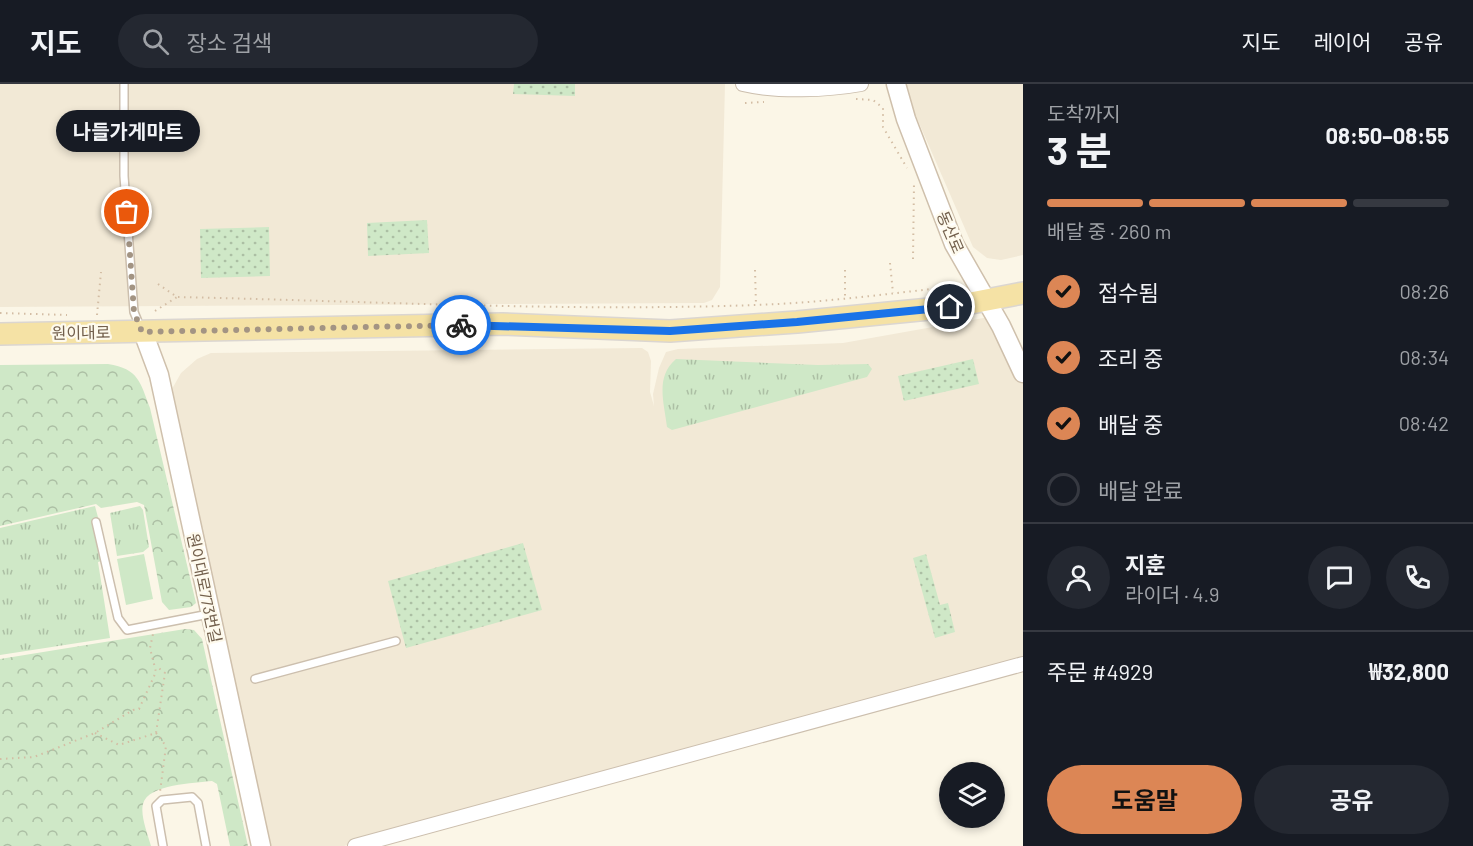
<!DOCTYPE html>
<html lang="ko">
<meta charset="utf-8">
<style>
:root{--surface:#171b24;--page:#242831;--text:#f1f3f6;--muted:#9ea1a6;--line:#363941;--accent:#dc8655}
body{margin:0;font-family:Barlow,"Noto Sans KR",sans-serif;background:var(--page);color:var(--text);height:100vh;display:flex;flex-direction:column;font-size:22px;white-space:nowrap}
*{box-sizing:border-box;margin:0}
p{font-size:20px;color:var(--muted)}
.icon{flex:none;width:33px;height:33px;fill:none;stroke:currentColor;stroke-width:2;stroke-linecap:round;stroke-linejoin:round}
.map{position:relative;flex:1;overflow:hidden}
.details{display:flex;flex-direction:column;background:var(--surface);width:450px}
.details>*{flex:none}
.buttons{position:absolute;left:939px;top:678px;display:grid;gap:12px}
.buttons a{display:grid;place-items:center;width:66px;height:66px;border-radius:50%;background:var(--surface);box-shadow:0 3px 9px #0003;font-size:30px}
.pin{position:absolute;display:grid;place-items:center;width:51px;height:51px;color:#fff;margin:-26px;border:3px solid #fff;border-radius:50%;box-shadow:0 2px 6px #0007}
.courier{position:absolute;display:grid;place-items:center;width:60px;height:60px;margin:-30px;border:4px solid #1a73e8;border-radius:50%;background:#fff;color:#222;box-shadow:0 2px 8px #0007}
.bubble{position:absolute;height:42px;border-radius:21px;background:var(--surface);box-shadow:0 3px 9px #0003;font-size:20px;font-weight:700;line-height:42px;text-align:center}
.head em{font-style:normal;font-weight:700}
.head div{display:flex;flex-direction:column-reverse}
.head{display:flex;align-items:center;justify-content:space-between;height:102px;padding:0 24px}
h1{font-size:39px;font-weight:700;line-height:45px}
.bar{display:grid;grid-template-columns:repeat(4,1fr);gap:9px 6px;align-content:center;height:72px;padding:0 24px}
.bar i{height:8px;border-radius:4px;background:var(--line)}
.bar .active{background:var(--accent)}
.bar p{grid-column:span 4}
.line{display:flex;align-items:center;gap:15px;padding:0 24px;border-top:2px solid var(--line)}
.line div{flex:1}
.round{display:grid;place-items:center;flex:none;width:63px;height:63px;border-radius:32px;background:var(--page)}
ol{padding:0 24px;list-style:none}
li{display:flex;align-items:center;gap:18px;height:66px}
li p{margin-inline-start:auto}
li .icon{padding:6px;border-radius:50%;background:var(--accent);color:#111;stroke-width:4}
li:last-child{color:var(--muted)}
li i{width:33px;height:33px;border:3px solid var(--line);border-radius:50%}
.button{display:flex;gap:12px;margin-top:auto;padding:12px 24px}
.button a{flex:1;height:69px;border-radius:36px;background:var(--accent);color:#111;font-size:24px;font-weight:700;line-height:69px;text-align:center}
.button a+a{background:var(--page);color:var(--text)}
header{display:flex;align-items:center;gap:36px;box-sizing:border-box;height:84px;padding:0 30px;background:var(--surface);border-bottom:2px solid var(--line)}
header strong{font-size:28px}
nav{display:flex;gap:33px;margin-inline-start:auto;font-size:21px}
.search{width:420px;height:54px;background:var(--page);display:flex;align-items:center;gap:15px;box-sizing:border-box;padding:0 21px;border-radius:33px;color:var(--muted);font-size:22px}
main{display:flex;flex:1;min-height:0}
.map>svg:first-child{display:block}
.residential{fill:#f2e9d6}
.grass{fill:url(#grass-tufts)}
.forest{fill:url(#forest-crowns)}
.park{fill:url(#park-dots)}
.pitch{fill:#cfe8c7}
.lines{fill:none;stroke-linecap:round;stroke-linejoin:round}
.lane-casing{stroke:#ccbfae;stroke-width:10}
.street-casing{stroke:#ccbfae;stroke-width:16}
.secondary-casing{stroke:#cfc0ac;stroke-width:21}
.primary-casing{stroke:#dbd6d1;stroke-width:24}
.path{stroke:#d3bda4;stroke-width:2;stroke-dasharray:1.5 4.5;stroke-linecap:butt}
.lane{stroke:#fff;stroke-width:7}
.street{stroke:#fff;stroke-width:14}
.secondary{stroke:#fff;stroke-width:18}
.primary{stroke:#f5e2a5;stroke-width:21}
.done{stroke:#a39483;stroke-width:6;stroke-dasharray:0 10.8}
.route{stroke:#1a73e8;stroke-width:8}
.labels{text-anchor:middle;dominant-baseline:central;stroke-width:4.5;stroke-linejoin:round;paint-order:stroke}
.street-label{font-size:16px;fill:#73604d;stroke:#fefaed}
</style>
<header>
<strong>지도</strong>
<div class="search"><svg class="icon" aria-label="search" viewBox="0 0 24 24"><circle cx="10" cy="10" r="6"/><path d="M15 15l6 6"/></svg>장소 검색</div>
<nav><a>지도</a><a>레이어</a><a>공유</a></nav>
</header>
<main>
<div class="map">
<svg width="1023" height="762" viewBox="0 0 1023 762">
<defs>
<pattern id="grass-tufts" width="24" height="20" patternUnits="userSpaceOnUse" patternTransform="scale(1.5)"><rect width="24" height="20" fill="#cfe8c7"/><path d="M3 7l-1-3M5 7V3M7 7l1-3M15 17l-1-3M17 17v-4M19 17l1-3" fill="none" stroke="#acbfa4"/></pattern>
<pattern id="forest-crowns" width="20" height="18" patternUnits="userSpaceOnUse" patternTransform="scale(1.5)"><rect width="20" height="18" fill="#cfe8c7"/><path d="M2 6a3 3 0 1 1 6 0M12 15a3 3 0 1 1 6 0" fill="none" stroke="#acbfa4"/></pattern>
<pattern id="park-dots" width="8" height="8" patternUnits="userSpaceOnUse" patternTransform="scale(1.5)"><rect width="8" height="8" fill="#cfe8c7"/><path d="M2 2h.1M6 6h.1" fill="none" stroke="#acbfa4" stroke-width="1.8" stroke-linecap="round"/></pattern>
</defs>
<rect width="100%" height="100%" fill="#fbf6e7"/>
<g class="residential">
<polygon points="0,0 725,0 720,203 712,216 704,219 0,223"/>
<polygon points="902,0 1023,0 1023,171 1001,176 987,174 973,163"/>
<polygon points="989,233 1023,297 1023,578 746,656 344,762 265,762 173,325 172,305 181,289 197,275 211,269 642,264 648,268 651,277 650,308 654,322 653,310 659,284 666,268 678,265 843,259"/>
</g>
<g class="grass">
<path d="M676,275L818,281L868,280L872,285L867,293L672,346L667,343C664,318 655,293 676,275Z"/>
<polygon points="95,422 109,475 98,478 110,554 0,571 0,444"/>
<polygon points="140,422 143,426 149,463 143,468 117,472 110,429"/>
</g>
<g class="forest">
<path d="M108,280C139,285 140,298 150,324L196,519L191,523L169,526L162,518L144,421L137,418L101,424L96,420L0,442V281Z"/>
<path d="M185,545L194,546L202,555L248,762H230L217,700L212,697C195,699 148,700 143,720C140,731 148,751 151,762H0V575Z"/>
</g>
<g class="park">
<polygon points="514,0 575,0 575,12 513,10"/>
<polygon points="427,136 429,169 368,172 367,139"/>
<polygon points="269,143 270,192 201,194 200,145"/>
<polygon points="973,275 979,300 904,317 898,292"/>
<polygon points="523,459 542,526 406,564 388,497"/>
<polygon points="926,470 940,521 948,519 955,548 935,554 913,474"/>
</g>
<polygon class="pitch" points="144,470 153,515 126,521 117,475"/>
<g class="lines">
<defs>
<g id="lane">
<polyline points="124,0 124,92 134,228 141,245"/>
<polyline points="96,438 118,534 127,546 209,530"/>
<polyline points="255,595 396,557"/>
<polyline points="163,762 156,722 162,716 192,713 198,719 206,762"/>
</g>
<g id="street">
<path d="M743,0C776,8 828,6 861,0"/>
<polyline points="355,762 1023,580"/>
</g>
<g id="secondary">
<polyline points="896,0 906,35 954,160 1001,242 1023,289"/>
<polyline points="143,248 159,291 261,762"/>
</g>
<polyline id="primary" points="0,250 502,240 670,247 797,238 950,223 1023,209"/>
</defs>
<use href="#lane" class="lane-casing"/>
<use href="#street" class="street-casing"/>
<use href="#secondary" class="secondary-casing"/>
<use href="#primary" class="primary-casing"/>
<g class="path">
<polyline points="856,15 873,16 883,24 883,43 907,84"/>
<polyline points="745,19 764,18"/>
<polyline points="913,175 914,100"/>
<polyline points="890,179 893,209"/>
<polyline points="755,186 756,221"/>
<polyline points="845,186 845,215"/>
<path d="M158,200L177,213C369,217 562,228 755,221C817,219 879,211 940,204"/>
<polyline points="155,227 177,213"/>
<polyline points="0,229 67,231"/>
<polyline points="97,231 101,188"/>
<polyline points="95,649 119,661 156,649 165,589 156,582"/>
<polyline points="156,649 166,662 160,708"/>
<polyline points="0,675 34,673 95,649 133,626 139,625 156,588 150,564 153,550"/>
</g>
<use href="#lane" class="lane"/>
<use href="#street" class="street"/>
<use href="#secondary" class="secondary"/>
<use href="#primary" class="primary"/>
</g>
<g class="lines">
<polyline class="done" points="127,128 134,228 142,248 461,241"/>
<polyline class="route" points="461,241 670,247 797,238 950,223"/>
</g>
<g class="labels">
<g class="street-label">
<text transform="translate(951 148) rotate(67)">동산로</text>
<text transform="translate(81 248) rotate(-1)">원이대로</text>
<text transform="translate(205 504) rotate(78)">원이대로773번길</text>
</g>
</g>
</svg>
<div class="buttons">
<a><svg class="icon" aria-label="layers" viewBox="0 0 24 24"><path d="M12 4l9 5-9 5-9-5zM3 14l9 5 9-5"/></svg></a>
</div>
<div class="pin" style="left:127px;top:128px;background:#ea580c"><svg class="icon" aria-label="bag" viewBox="0 0 24 24"><path d="M5 8h14l-1 12H6zM9 8a3 3 0 0 1 6 0"/></svg></div>
<div class="pin" style="left:950px;top:223px;background:#1f2937"><svg class="icon" aria-label="home" viewBox="0 0 24 24"><path d="M3 11l9-7 9 7M6 9v11h12V9"/></svg></div>
<div class="courier" style="left:461px;top:241px"><svg class="icon" aria-label="bike" viewBox="0 0 24 24"><circle cx="6" cy="16" r="4"/><circle cx="18" cy="16" r="4"/><path d="M6 16l4-8h5l3 8M10 8l3 8H6M13 5h3"/></svg></div>
<div class="bubble" style="left:56px;top:26px;width:144px">나들가게마트</div>
</div>
<section class="details">
<div class="head"><div><h1>3 분</h1><p>도착까지</p></div><em>08:50–08:55</em></div>
<div class="bar"><i class="active"></i><i class="active"></i><i class="active"></i><i></i><p>배달 중 · 260 m</p></div>
<ol>
<li><svg class="icon" aria-label="check" viewBox="0 0 24 24"><path d="M5 12l5 5 9-10"/></svg>접수됨<p>08:26</p></li>
<li><svg class="icon" aria-label="check" viewBox="0 0 24 24"><path d="M5 12l5 5 9-10"/></svg>조리 중<p>08:34</p></li>
<li><svg class="icon" aria-label="check" viewBox="0 0 24 24"><path d="M5 12l5 5 9-10"/></svg>배달 중<p>08:42</p></li>
<li><i></i>배달 완료</li>
</ol>
<div class="line" style="height:108px"><a class="round"><svg class="icon" aria-label="person" viewBox="0 0 24 24"><circle cx="12" cy="8" r="4"/><path d="M4 21q1-7 8-7t8 7"/></svg></a><div><b>지훈</b><p>라이더 · 4.9</p></div><a class="round"><svg class="icon" aria-label="chat" viewBox="0 0 24 24"><path d="M4 5h16v11H9l-5 4z"/></svg></a><a class="round"><svg class="icon" aria-label="phone" viewBox="0 0 24 24"><path d="M5 4h4l2 5-3 2q2 4 5 5l2-3 5 2v4C11 20 4 13 5 4z"/></svg></a></div>
<div class="line" style="height:78px"><div>주문 #4929</div><b>₩32,800</b></div>
<div class="button"><a>도움말</a><a>공유</a></div>
</section>
</main>
